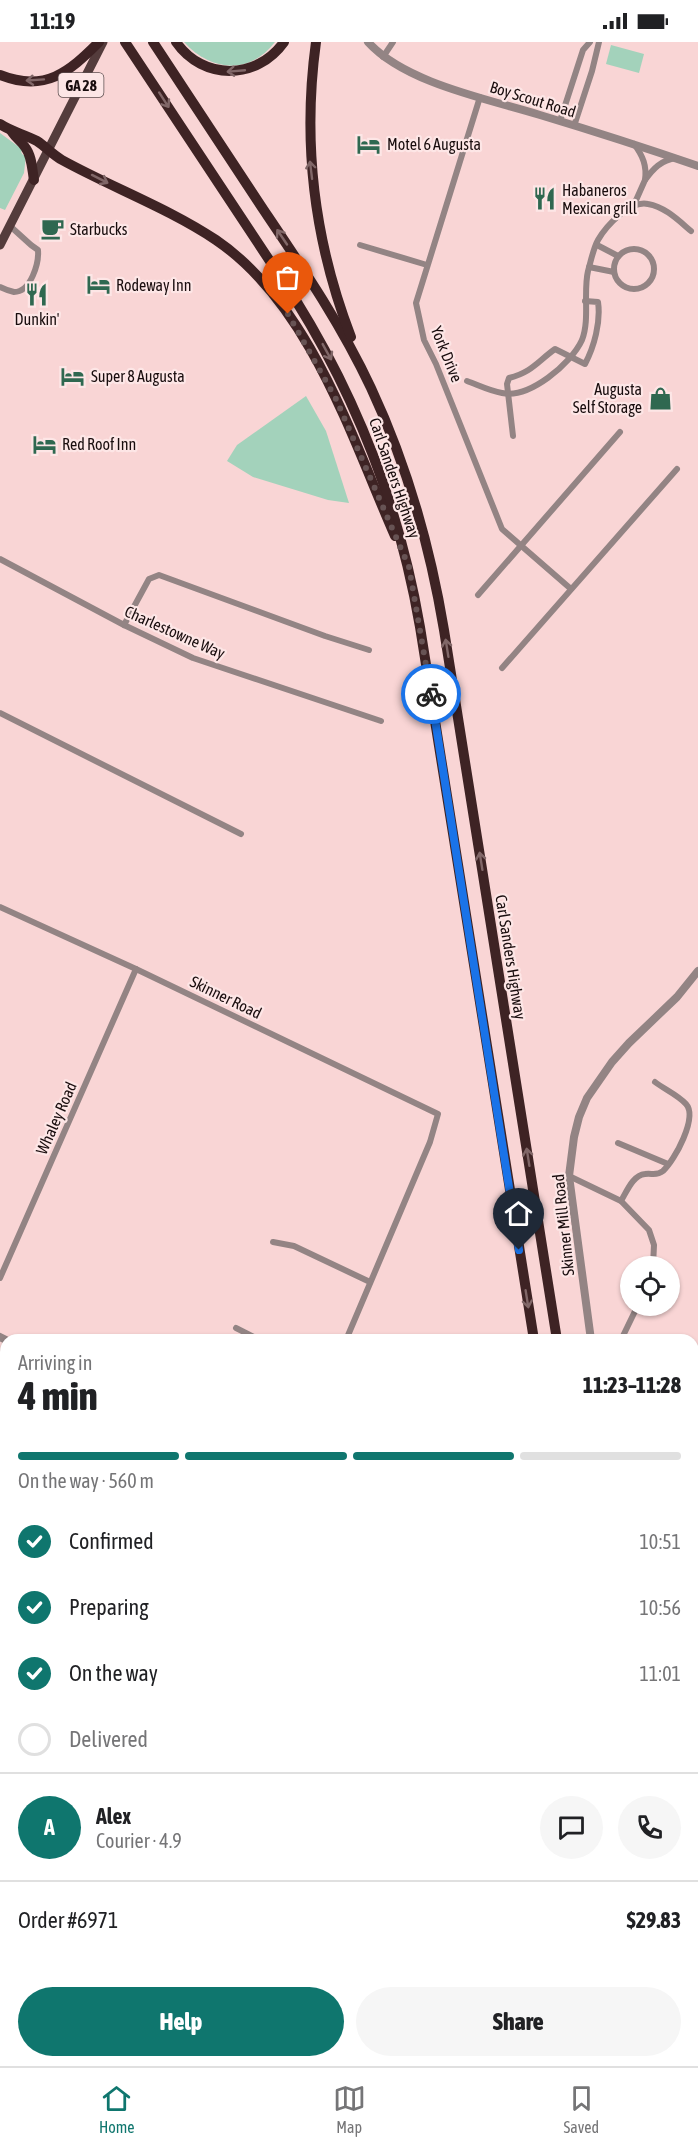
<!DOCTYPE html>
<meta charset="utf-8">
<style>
:root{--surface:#fff;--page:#f6f6f6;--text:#202124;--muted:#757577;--line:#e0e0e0;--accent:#0f766e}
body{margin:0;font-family:"Asap Condensed",sans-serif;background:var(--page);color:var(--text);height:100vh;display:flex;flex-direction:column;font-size:22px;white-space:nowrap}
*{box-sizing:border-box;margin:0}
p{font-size:20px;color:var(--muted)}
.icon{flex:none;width:33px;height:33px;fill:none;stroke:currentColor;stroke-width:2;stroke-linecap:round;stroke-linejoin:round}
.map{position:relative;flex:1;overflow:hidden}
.side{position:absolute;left:0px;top:1292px;width:699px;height:734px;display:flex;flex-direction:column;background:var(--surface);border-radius:18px 18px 0 0;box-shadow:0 2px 4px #0004}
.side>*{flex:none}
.buttons{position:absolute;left:620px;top:1214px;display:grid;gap:12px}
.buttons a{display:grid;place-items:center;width:60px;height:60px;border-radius:50%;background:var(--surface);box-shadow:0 2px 4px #0004;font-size:30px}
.pin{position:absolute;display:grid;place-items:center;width:51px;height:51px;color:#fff;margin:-62px -26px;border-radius:50% 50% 50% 0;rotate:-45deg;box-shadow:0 0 6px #0007}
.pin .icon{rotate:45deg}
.courier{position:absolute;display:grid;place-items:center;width:60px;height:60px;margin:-30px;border:4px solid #1a73e8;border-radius:50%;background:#fff;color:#222;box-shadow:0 2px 8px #0007}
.overview em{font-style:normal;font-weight:800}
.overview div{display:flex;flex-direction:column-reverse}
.overview{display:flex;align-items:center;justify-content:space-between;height:102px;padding:0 18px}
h1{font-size:39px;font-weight:800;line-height:45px}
.bar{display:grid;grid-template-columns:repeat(4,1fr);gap:9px 6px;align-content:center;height:72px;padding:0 18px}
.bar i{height:8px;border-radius:4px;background:var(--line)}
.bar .active{background:var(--accent)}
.bar p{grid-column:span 4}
.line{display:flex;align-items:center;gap:15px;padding:0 18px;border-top:2px solid var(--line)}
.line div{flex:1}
.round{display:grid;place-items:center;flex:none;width:63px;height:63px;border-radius:32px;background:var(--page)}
ol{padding:0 18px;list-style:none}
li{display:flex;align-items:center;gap:18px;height:66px}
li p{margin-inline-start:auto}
li .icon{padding:6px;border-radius:50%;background:var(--accent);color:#fff;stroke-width:4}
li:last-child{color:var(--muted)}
li i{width:33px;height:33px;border:3px solid var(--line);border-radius:50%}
.cta{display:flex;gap:12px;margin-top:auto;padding:12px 18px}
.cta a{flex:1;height:69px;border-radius:36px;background:var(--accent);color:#fff;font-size:24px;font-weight:800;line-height:69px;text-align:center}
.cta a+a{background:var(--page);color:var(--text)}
.status{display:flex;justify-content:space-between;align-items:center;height:42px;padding:0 30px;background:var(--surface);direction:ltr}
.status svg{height:16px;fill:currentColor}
.tabs{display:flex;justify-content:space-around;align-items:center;height:84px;border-top:2px solid var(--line);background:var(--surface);font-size:16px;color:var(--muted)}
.tabs a{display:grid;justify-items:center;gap:3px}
.tabs .active{color:var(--accent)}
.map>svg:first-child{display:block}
.green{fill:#a3d2bb}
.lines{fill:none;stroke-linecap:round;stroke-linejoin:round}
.minor{stroke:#938484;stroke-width:6}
.tertiary{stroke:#938484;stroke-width:8}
.primary{stroke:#543c3c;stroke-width:9}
.motorway{stroke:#3e2324;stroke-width:10}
.oneway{stroke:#816768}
.done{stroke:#675354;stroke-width:6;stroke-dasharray:0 10.8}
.route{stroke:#1a73e8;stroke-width:8}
.labels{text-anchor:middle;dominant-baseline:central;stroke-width:4.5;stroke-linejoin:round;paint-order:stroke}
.shield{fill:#fde6e6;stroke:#5d4e4f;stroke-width:1.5}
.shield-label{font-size:15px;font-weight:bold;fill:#190d0e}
.street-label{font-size:16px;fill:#190d0e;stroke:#fde6e6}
.poi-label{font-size:16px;fill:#190d0e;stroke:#fde6e6;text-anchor:start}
</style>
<div class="status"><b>11:19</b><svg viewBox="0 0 49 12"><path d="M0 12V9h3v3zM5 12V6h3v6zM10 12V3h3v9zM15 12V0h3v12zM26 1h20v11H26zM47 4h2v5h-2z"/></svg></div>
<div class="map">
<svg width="698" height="2024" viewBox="0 0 698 2024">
<rect width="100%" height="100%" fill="#f9d5d5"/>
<g class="green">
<path d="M184,0H275C250,33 211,30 184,0Z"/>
<polygon points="611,3 644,12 639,31 606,22"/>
<polygon points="0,91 23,108 21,110 23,113 26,113 24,131 5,168 0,166"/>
<polygon points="306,354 326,389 349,461 328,458 253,435 227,419 237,403"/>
</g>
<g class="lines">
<g class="minor">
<polyline points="383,15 393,0"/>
<polyline points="480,55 416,261 424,298 436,322 502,487 571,547"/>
<polyline points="560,79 583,8 590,0"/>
<polyline points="574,84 592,29 599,0"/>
<path d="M634,102C643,114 647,124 645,138C653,127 661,118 676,116"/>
<polyline points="633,165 645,138"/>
<polyline points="360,203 427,223"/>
<polyline points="597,203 618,214"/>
<circle cx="634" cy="227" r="20"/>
<polyline points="589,225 614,230"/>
<path d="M0,245C4,247 9,249 14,250C31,250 39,221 38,208L31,203L10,184"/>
<path d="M467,339C478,343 490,349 502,351C529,357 571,322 582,298C590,278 583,250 588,229C591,219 593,207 598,198C606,184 630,158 648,162C665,165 678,178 691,189"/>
<path d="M513,394L507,342L509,336C532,330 537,320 555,307L585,322C594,305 601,280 598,260L585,259"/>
<polyline points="0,517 124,583 193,616 381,679"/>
<polyline points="478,553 620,390"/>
<polyline points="124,583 149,537 159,533 325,594 369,608"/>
<polyline points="502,626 677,427"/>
<polyline points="0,671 241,792"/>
<polyline points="0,865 136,927 438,1072 430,1100 346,1298"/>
<polyline points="618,1101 668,1122"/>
<polyline points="569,1134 621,1159 649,1188 654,1203 653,1224"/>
<path d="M621,1159C627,1149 633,1133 645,1132C652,1131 657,1134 663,1129C675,1118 698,1075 686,1062C678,1053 664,1047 655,1040"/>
<polyline points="273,1200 294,1204 370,1240"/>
<polyline points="0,1236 136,927"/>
<polyline points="236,1286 260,1298"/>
<polyline points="621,1298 638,1263"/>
<polyline points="0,1442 6,1446"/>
<polyline points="0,1490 6,1485"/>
<polyline points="0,1600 6,1599"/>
<polyline points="0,1678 6,1682"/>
<polyline points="0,1886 6,1886"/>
<polyline points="191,2019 197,2024"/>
<polyline points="394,2019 397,2024"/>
<polyline points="555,2019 557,2024"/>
<polyline points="36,2024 40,2019"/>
</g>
<g class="tertiary">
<path d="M368,0C405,41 488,57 540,73C593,89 646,106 698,124"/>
<polyline points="0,1295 6,1298"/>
<polyline points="591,1298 569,1134 574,1095 579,1075 587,1056 612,1020 629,1001 677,955 698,929"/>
<polyline points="693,1772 698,1799"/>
<polyline points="693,1871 698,1870"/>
<polyline points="272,2024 274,2019"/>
</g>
<polyline class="primary" points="0,203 103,0"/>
<g class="motorway">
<path d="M125,0L295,257C358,358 400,468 420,585L534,1298"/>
<path d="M153,0C190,56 226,111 263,167C302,225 341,282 371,346C407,423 430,504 444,588L557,1298"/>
<path d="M176,0C203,39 257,38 284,0"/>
<path d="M316,0C302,102 314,199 351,295"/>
<path d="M0,33C45,51 69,30 99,0"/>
<path d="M0,82C12,90 24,92 37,99C46,105 53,113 62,118C113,146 168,166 216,198C310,262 351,394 395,494"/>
<path d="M12,90C16,96 21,99 25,105C32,114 32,127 34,138"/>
<polyline points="648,2019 649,2024"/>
<polyline points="672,2019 672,2024"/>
</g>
</g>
<defs><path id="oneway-shaft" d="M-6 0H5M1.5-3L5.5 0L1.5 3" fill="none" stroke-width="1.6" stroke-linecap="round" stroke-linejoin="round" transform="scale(1.5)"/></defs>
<g class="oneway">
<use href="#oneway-shaft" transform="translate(236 29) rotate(175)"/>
<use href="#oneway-shaft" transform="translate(35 38) rotate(176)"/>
<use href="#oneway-shaft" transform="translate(164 58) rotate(57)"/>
<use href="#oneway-shaft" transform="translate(311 128) rotate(-97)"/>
<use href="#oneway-shaft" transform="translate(100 137) rotate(27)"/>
<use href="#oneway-shaft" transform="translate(282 195) rotate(-124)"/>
<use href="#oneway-shaft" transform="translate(327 310) rotate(61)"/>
<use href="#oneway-shaft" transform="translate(447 606) rotate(-99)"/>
<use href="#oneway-shaft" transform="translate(481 819) rotate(-99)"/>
<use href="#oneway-shaft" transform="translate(528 1115) rotate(-99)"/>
<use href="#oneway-shaft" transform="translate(527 1257) rotate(81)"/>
</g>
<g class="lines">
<polyline class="done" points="288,272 336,357 409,525 431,652"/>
<polyline class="route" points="431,652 519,1208"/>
</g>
<defs>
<symbol id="hotel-bare" viewBox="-9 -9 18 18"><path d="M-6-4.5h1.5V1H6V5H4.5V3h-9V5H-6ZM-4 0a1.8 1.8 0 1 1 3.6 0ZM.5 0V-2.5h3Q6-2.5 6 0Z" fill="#2f6850" stroke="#fde6e6" stroke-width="2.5" paint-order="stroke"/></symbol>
<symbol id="restaurant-bare" viewBox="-9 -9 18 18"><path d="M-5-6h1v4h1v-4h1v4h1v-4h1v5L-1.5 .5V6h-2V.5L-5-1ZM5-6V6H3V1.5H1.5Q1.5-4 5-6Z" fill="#2f6850" stroke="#fde6e6" stroke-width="2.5" paint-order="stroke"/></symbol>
<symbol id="cafe-bare" viewBox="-9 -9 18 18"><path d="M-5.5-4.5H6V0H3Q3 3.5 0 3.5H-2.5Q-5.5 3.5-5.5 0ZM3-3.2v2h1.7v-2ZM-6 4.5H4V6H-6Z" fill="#2f6850" stroke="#fde6e6" stroke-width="2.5" paint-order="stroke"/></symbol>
<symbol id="shop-bare" viewBox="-9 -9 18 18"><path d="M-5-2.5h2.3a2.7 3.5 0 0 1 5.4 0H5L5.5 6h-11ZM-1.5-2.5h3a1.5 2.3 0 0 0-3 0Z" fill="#2f6850" stroke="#fde6e6" stroke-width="2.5" paint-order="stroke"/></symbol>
</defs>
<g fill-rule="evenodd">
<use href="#hotel-bare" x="352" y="86" width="33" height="33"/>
<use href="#restaurant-bare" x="528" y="140" width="33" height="33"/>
<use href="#cafe-bare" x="36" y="170" width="33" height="33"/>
<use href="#hotel-bare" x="82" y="226" width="33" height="33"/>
<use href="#restaurant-bare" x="20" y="236" width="33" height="33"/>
<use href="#hotel-bare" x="56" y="318" width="33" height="33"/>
<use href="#shop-bare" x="644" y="340" width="33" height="33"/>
<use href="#hotel-bare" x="28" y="386" width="33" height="33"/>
</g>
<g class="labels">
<rect class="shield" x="58.5" y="31" width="45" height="24" rx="4.5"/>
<g class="shield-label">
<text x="81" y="43">GA 28</text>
</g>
<g class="street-label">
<text transform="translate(533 57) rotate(17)">Boy Scout Road</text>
<text transform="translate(447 312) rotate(68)">York Drive</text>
<text transform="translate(395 436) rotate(71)">Carl Sanders Highway</text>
<text transform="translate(175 590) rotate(24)">Charlestowne Way</text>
<text transform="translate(511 915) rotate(81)">Carl Sanders Highway</text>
<text transform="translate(226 955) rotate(26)">Skinner Road</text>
<text transform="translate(56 1076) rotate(-66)">Whaley Road</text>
<text transform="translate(563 1183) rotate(-96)">Skinner Mill Road</text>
</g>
<g class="poi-label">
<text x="387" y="102">Motel 6 Augusta</text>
<text x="562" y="148">Habaneros<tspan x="562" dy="18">Mexican grill</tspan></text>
<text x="70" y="187">Starbucks</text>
<text x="116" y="243">Rodeway Inn</text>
<text x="37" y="277" text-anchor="middle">Dunkin'</text>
<text x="91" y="334">Super 8 Augusta</text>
<text x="642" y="347" text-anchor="end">Augusta<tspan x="642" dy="18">Self Storage</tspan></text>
<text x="62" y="402">Red Roof Inn</text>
</g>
</g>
</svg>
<div class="buttons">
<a><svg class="icon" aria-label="locate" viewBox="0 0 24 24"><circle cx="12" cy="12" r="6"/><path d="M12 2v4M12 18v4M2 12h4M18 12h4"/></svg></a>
</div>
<div class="pin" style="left:288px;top:272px;background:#ea580c"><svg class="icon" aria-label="bag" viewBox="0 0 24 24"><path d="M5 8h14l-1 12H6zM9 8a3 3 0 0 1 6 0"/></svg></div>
<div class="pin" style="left:519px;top:1208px;background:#1f2937"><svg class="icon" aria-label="home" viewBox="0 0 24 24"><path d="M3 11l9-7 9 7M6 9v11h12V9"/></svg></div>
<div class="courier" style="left:431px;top:652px"><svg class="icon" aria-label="bike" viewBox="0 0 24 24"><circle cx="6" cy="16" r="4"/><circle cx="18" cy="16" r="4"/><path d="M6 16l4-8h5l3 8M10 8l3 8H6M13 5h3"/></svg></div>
<section class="side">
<div class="overview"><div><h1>4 min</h1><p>Arriving in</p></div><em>11:23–11:28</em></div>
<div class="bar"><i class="active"></i><i class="active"></i><i class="active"></i><i></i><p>On the way · 560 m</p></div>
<ol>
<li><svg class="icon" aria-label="check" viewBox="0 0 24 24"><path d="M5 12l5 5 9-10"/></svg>Confirmed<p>10:51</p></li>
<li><svg class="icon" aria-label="check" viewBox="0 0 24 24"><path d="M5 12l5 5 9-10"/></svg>Preparing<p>10:56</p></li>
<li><svg class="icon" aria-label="check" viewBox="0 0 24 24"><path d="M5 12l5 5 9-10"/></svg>On the way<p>11:01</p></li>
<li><i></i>Delivered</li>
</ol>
<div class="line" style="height:108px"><b class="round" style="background:var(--accent);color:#fff">A</b><div><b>Alex</b><p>Courier · 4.9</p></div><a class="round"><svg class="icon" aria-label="chat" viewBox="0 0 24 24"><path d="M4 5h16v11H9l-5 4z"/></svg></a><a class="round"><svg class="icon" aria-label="phone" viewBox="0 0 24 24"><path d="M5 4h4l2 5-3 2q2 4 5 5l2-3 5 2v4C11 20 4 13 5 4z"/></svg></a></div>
<div class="line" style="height:78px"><div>Order #6971</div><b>$29.83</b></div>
<div class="cta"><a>Help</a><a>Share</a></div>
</section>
</div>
<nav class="tabs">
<a class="active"><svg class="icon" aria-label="home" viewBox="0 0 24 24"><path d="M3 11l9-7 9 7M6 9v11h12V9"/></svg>Home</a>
<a><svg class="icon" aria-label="map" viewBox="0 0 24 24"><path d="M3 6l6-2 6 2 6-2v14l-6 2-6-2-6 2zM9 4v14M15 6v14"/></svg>Map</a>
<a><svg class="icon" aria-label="saved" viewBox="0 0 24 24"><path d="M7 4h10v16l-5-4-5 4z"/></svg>Saved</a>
</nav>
